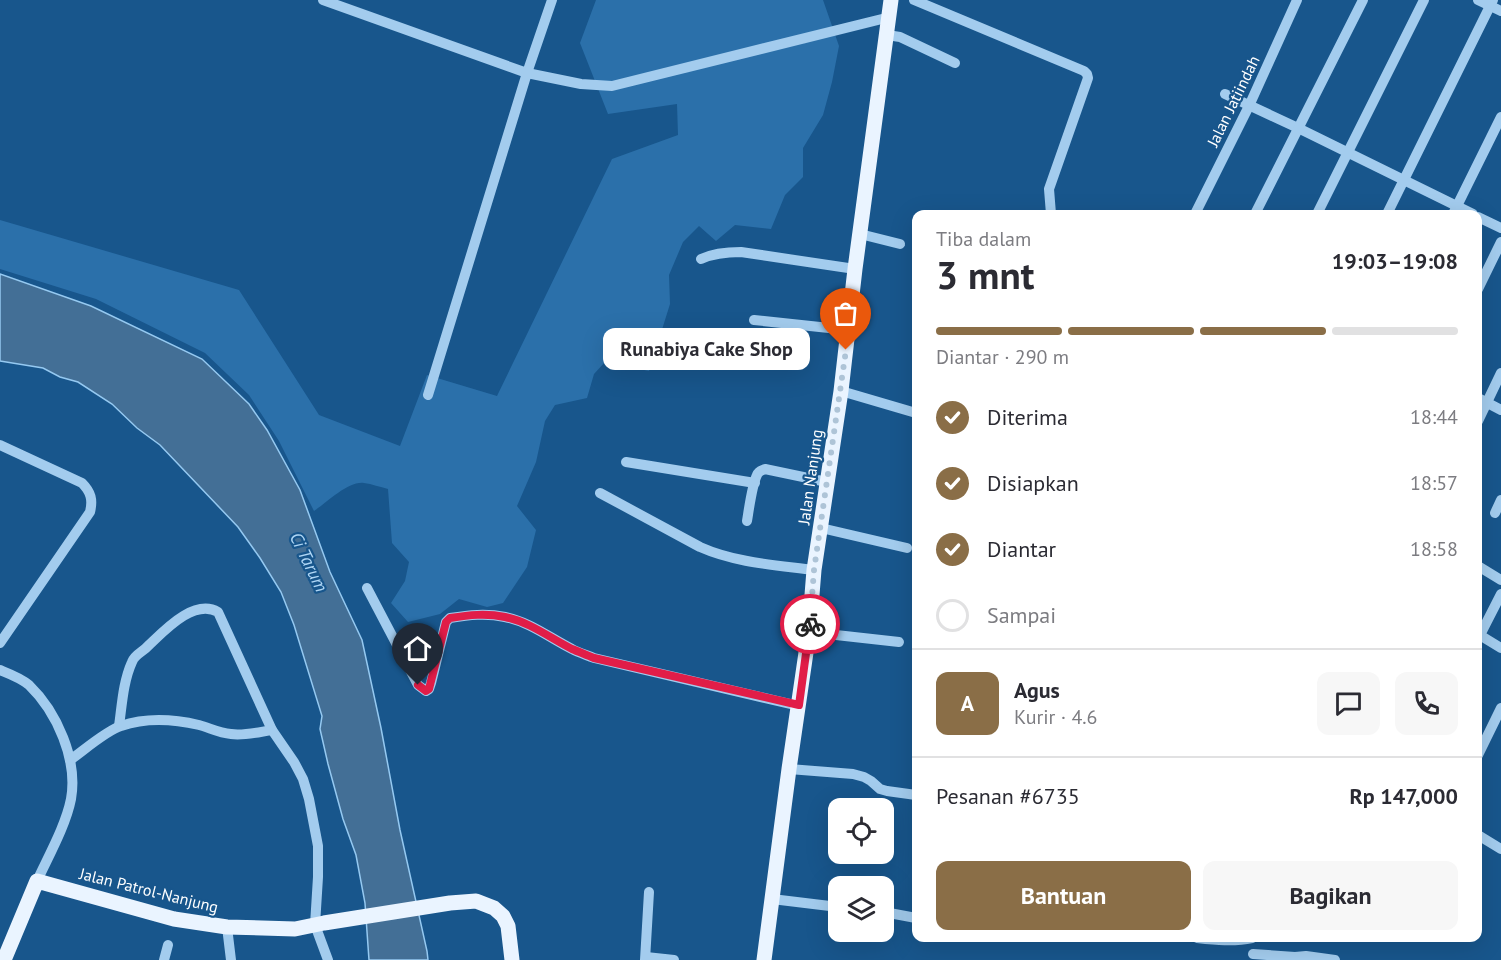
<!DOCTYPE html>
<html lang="id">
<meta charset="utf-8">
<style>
:root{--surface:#fff;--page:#f7f7f7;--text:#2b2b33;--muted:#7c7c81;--line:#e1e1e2;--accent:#8a6e47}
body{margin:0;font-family:"PT Sans",sans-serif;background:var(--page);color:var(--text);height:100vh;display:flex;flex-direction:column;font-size:22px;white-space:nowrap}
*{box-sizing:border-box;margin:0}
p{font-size:20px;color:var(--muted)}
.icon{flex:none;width:33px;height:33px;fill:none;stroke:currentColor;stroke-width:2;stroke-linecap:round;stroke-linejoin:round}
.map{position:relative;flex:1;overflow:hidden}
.panel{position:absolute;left:912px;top:210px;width:570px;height:732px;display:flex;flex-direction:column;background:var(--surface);border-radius:12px;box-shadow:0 6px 24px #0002}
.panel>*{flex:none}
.controls{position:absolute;left:828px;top:798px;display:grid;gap:12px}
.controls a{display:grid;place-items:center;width:66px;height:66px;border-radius:12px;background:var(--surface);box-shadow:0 6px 24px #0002;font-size:30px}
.pin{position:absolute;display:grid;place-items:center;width:51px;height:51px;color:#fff;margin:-62px -26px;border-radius:50% 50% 50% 0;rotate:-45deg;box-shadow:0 0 6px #0007}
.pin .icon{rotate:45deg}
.courier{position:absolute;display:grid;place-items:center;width:60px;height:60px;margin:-30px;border:4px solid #e11d48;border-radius:50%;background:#fff;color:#222;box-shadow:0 2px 8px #0007}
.bubble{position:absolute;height:42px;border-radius:12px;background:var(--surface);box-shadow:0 6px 24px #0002;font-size:20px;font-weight:700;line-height:42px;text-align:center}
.headline em{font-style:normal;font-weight:700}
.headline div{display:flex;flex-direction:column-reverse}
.headline{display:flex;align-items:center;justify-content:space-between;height:102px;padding:0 24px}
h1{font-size:39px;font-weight:700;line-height:45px}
.bar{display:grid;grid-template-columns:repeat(4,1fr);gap:9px 6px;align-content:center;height:72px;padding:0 24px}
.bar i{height:8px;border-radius:4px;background:var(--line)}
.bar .on{background:var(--accent)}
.bar p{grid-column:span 4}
.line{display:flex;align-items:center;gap:15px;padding:0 24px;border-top:2px solid var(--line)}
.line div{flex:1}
.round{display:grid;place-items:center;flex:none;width:63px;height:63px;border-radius:12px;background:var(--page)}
ol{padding:0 24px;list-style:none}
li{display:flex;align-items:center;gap:18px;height:66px}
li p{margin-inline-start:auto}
li .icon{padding:6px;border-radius:50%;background:var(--accent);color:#fff;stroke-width:4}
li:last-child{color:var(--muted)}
li i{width:33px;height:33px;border:3px solid var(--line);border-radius:50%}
.cta{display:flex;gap:12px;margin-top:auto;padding:12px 24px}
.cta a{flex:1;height:69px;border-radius:12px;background:var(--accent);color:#fff;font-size:24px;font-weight:700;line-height:69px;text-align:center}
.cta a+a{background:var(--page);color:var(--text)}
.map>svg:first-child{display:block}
.green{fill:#2b70aa}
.water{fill:#436f96;stroke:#95c9f1;stroke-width:1.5}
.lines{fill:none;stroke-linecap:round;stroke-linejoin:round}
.minor{stroke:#a3ccee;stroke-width:10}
.major{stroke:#eaf4ff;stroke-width:15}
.done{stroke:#aec4d7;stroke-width:6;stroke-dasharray:0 10.8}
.route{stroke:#e11d48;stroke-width:8}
.labels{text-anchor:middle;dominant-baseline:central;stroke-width:4.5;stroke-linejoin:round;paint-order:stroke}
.street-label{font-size:16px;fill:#fff;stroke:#18568c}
.water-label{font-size:18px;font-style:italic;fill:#afd6f5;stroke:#18568c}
</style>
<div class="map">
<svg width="1501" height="960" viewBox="0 0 1501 960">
<rect width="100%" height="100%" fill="#18568c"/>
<path class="green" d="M596,0H823L839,46L832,82L823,115L803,148V177L785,195L771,229L735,225L716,241L699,226L683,242L669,275L670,304L649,371L605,362L594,374L587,398L555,405L545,421L536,462L517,506L536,530L527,567L503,603L487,607L459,599L440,614L408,622L391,603L405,581L409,562L392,543L388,489C380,487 372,484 364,483C348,481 328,502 314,511L279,441L249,395L205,353L96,299L0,269V220L239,290L319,415L400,446L427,375L497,396L612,159L678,135L677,104L608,114L580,43Z"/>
<polygon class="water" points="0,274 91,306 202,359 249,404 267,430 300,490 330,572 362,640 381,728 400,830 427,951 428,960 369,960 365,903 356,855 343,819 328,764 320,729 322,716 294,625 281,592 260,558 238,527 160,445 137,428 112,404 78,382 60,377 43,368 0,361"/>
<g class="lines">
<g class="minor">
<polyline points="323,0 527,73 581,84 612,86 890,17"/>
<polyline points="914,0 1084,71 1087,74 1088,78 1049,189 1051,214"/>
<polyline points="1478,0 1501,11"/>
<polyline points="887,35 900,37 955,63"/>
<polyline points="1225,94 1298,128 1473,214"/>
<polyline points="1195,214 1249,106 1297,0"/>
<polyline points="1255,214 1363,0"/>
<polyline points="1317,214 1424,0"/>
<polyline points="1387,214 1493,0"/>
<polyline points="1453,214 1501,117"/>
<polyline points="1478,217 1501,228"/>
<polyline points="860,234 900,244"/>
<path d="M701,259C714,253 727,252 741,252L855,269"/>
<polyline points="1478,289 1501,242"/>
<polyline points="754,320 848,330"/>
<polyline points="841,391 916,413"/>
<polyline points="428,395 527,73 552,0"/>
<polyline points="1478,398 1501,410"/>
<polyline points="1478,421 1501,373"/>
<path d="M0,445L82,483C91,492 93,500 90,512L0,643"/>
<polyline points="626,462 755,483"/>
<path d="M600,493L700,547C736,563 776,565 814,570"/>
<polyline points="1495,513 1501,500"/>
<path d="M747,521C749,509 752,485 757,475C759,470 761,471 765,469L827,482"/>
<polyline points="821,528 907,548"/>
<polyline points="1478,566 1501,580"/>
<path d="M367,588L418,685L426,691L429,689L431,683L446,622L450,618C469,615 486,613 505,617C530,622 550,638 572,649C579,653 587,655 594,658L799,706"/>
<polyline points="809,632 899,642"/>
<polyline points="1478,634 1501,648"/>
<polyline points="1478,639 1501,594"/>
<path d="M0,670C10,674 21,678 29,685C57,712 78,760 71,799C66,825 48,857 37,881"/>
<path d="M119,726C122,705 123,682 132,662C135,654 143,652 148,646C164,631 194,598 218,612L272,730L294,762L303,779L309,799L318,846V877L315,925L328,960"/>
<polyline points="1478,755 1501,708"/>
<path d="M70,760C83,751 107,730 121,726C147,717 173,719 199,725C210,728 219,733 231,734C244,736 259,732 272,730"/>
<polyline points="789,769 853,774 864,777 871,781 880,789 887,791 916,795"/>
<polyline points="1478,835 1501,849"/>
<polyline points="772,899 838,907"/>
<polyline points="884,912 916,918"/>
<polyline points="227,927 231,960"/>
<path d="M1197,938C1215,940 1234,942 1252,938"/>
<polyline points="1253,954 1295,957 1306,956 1335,960"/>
<polyline points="646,957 674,960"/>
<polyline points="164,960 168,945"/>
<polyline points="645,960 649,892"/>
</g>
<g class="major">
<polyline points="4,960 37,881 174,919 227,927 295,929 324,923 450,903 476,901 494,908 503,916 508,926 512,960"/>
<polyline points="764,960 789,769 809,632 814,570 841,391 855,269 891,0"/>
</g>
</g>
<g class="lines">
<polyline class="done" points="810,624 814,570 846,350"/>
<path class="route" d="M418,685L426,691L429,689L446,622L450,618C469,615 486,613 505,617C530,622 550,638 572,649C579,652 587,655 594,658L799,705L810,624"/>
</g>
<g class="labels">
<g class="street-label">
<text transform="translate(1233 101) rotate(-64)">Jalan Jatiindah</text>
<text transform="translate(810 477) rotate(-82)">Jalan Nanjung</text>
<text transform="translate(149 890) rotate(14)">Jalan Patrol-Nanjung</text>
</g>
<g class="water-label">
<text transform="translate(309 562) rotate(64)">Ci Tarum</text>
</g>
</g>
</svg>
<div class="controls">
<a><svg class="icon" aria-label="locate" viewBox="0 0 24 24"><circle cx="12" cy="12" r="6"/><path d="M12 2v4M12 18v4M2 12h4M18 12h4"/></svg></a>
<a><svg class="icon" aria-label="layers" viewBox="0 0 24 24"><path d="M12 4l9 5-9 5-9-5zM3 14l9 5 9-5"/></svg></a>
</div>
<div class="pin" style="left:846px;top:350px;background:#ea580c"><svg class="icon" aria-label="bag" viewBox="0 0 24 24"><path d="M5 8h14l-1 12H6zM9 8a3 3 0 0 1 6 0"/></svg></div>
<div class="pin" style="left:418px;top:685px;background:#1f2937"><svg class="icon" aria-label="home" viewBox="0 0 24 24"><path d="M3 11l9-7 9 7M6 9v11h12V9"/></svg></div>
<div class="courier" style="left:810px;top:624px"><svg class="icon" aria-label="bike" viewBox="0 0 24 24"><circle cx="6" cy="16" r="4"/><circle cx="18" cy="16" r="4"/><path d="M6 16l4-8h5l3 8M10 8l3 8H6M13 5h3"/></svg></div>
<div class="bubble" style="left:603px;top:328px;width:207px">Runabiya Cake Shop</div>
<section class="panel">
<div class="headline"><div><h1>3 mnt</h1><p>Tiba dalam</p></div><em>19:03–19:08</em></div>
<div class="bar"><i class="on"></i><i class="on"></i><i class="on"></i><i></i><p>Diantar · 290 m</p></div>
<ol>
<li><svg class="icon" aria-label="check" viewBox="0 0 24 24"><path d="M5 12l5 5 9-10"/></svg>Diterima<p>18:44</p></li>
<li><svg class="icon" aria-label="check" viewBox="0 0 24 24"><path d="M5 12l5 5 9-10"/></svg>Disiapkan<p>18:57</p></li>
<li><svg class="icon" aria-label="check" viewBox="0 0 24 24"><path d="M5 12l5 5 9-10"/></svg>Diantar<p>18:58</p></li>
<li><i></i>Sampai</li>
</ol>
<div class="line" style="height:108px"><b class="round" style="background:var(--accent);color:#fff">A</b><div><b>Agus</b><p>Kurir · 4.6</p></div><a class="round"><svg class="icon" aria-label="chat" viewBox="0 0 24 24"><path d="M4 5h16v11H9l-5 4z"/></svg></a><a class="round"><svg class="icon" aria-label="phone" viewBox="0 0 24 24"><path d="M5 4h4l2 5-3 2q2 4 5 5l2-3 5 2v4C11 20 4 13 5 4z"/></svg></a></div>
<div class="line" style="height:78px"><div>Pesanan #6735</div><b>Rp 147,000</b></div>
<div class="cta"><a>Bantuan</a><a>Bagikan</a></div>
</section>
</div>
